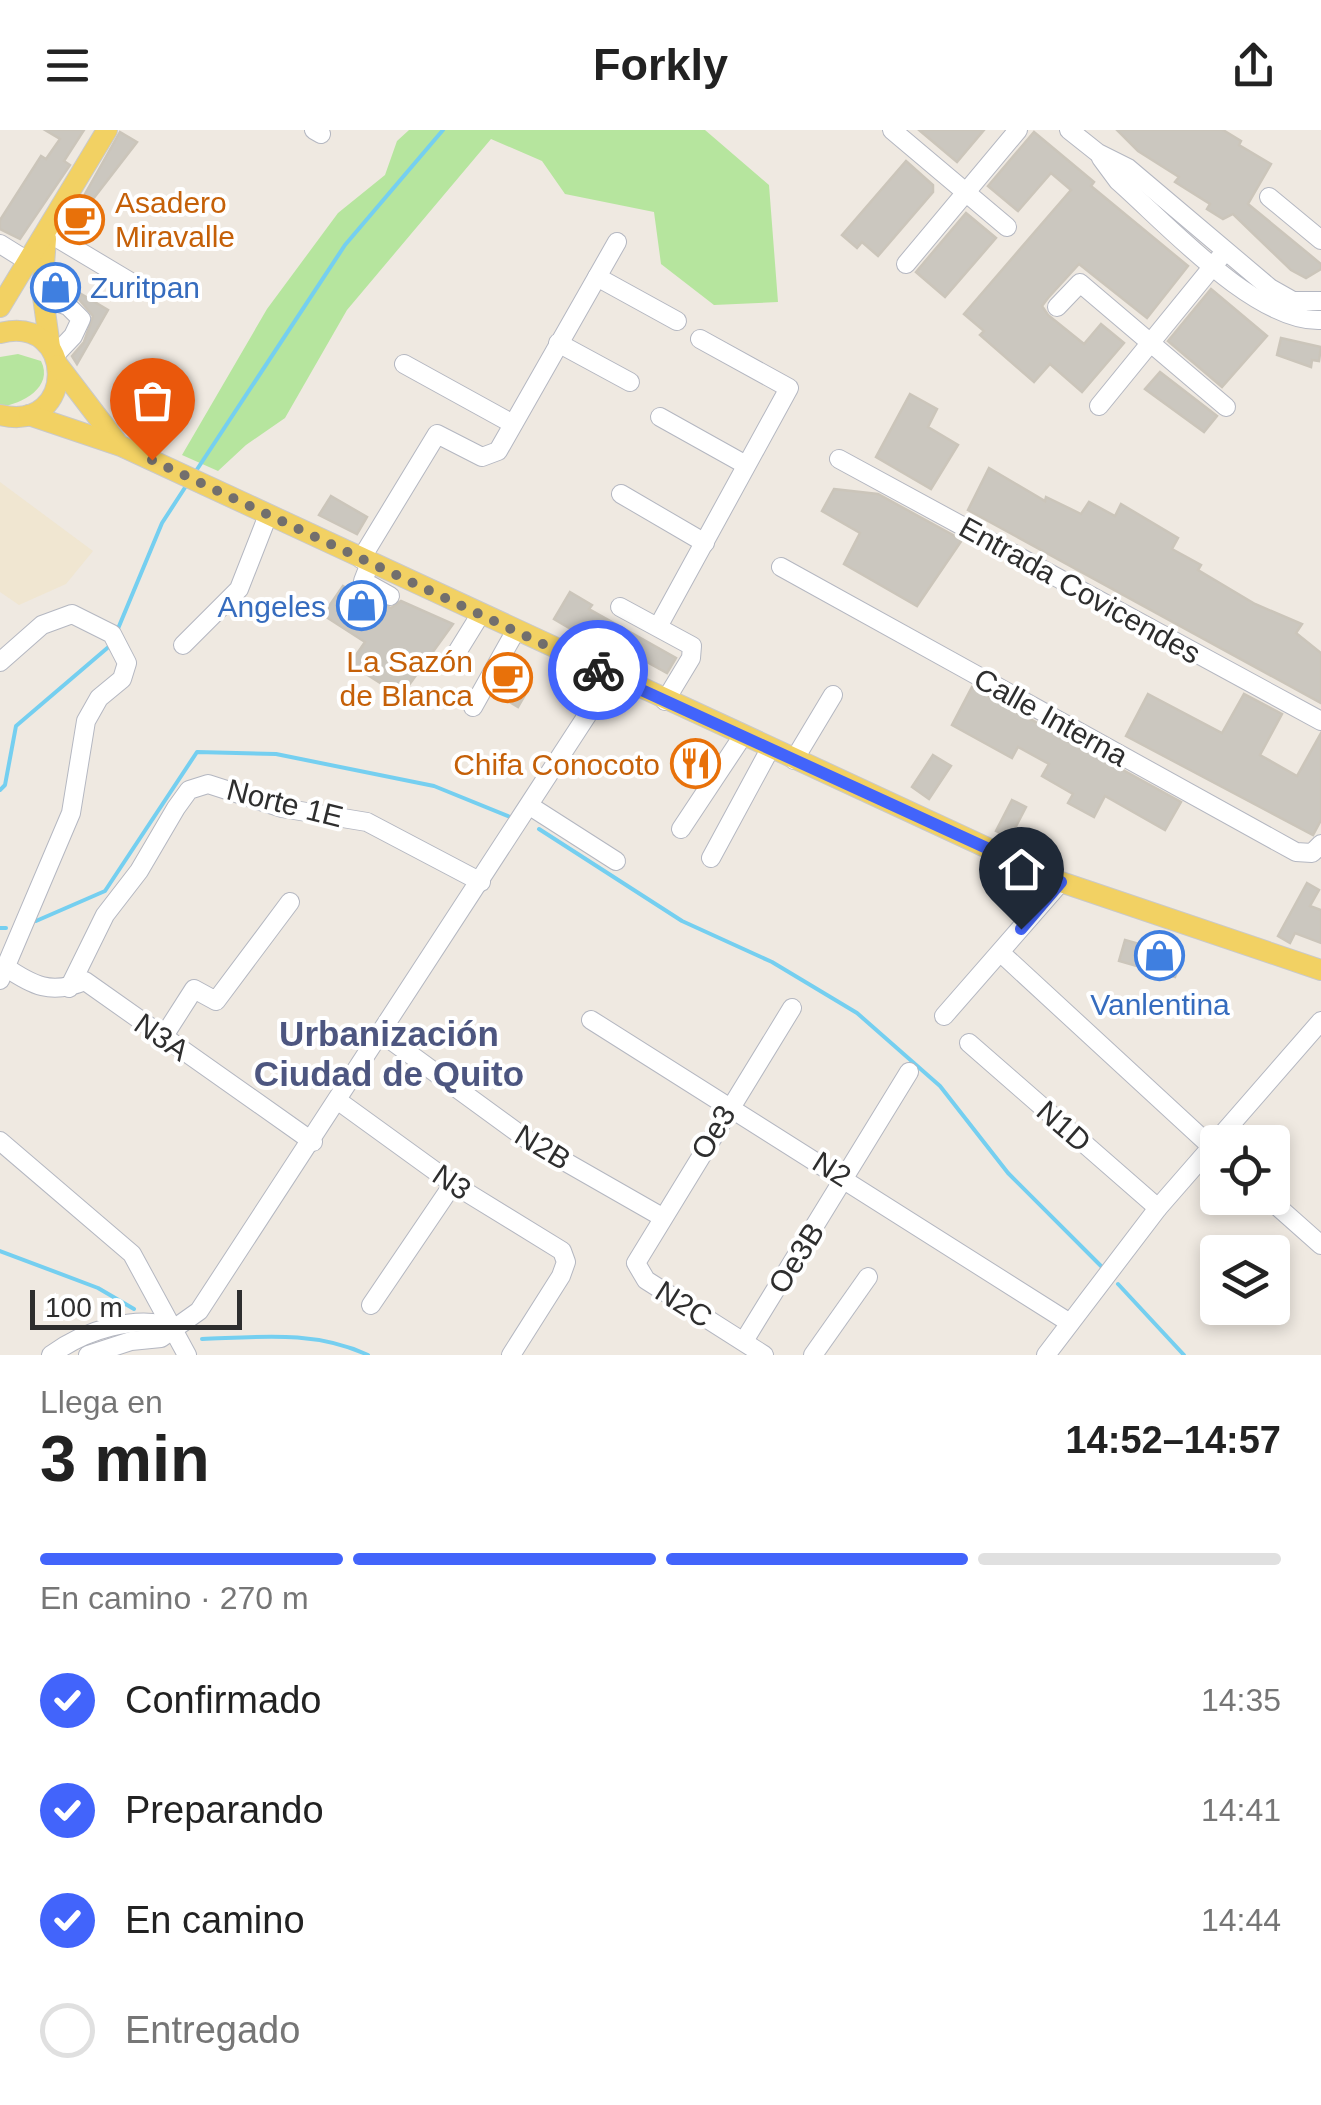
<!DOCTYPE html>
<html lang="es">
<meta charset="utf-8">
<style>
:root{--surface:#fff;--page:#f2f2f2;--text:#222;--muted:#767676;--line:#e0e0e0;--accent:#4264fb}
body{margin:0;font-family:Arial,sans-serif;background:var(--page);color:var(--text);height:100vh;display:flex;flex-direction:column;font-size:38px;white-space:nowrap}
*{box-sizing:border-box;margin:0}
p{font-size:32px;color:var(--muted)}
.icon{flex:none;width:55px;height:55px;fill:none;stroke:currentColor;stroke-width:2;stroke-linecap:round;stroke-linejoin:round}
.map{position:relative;height:1225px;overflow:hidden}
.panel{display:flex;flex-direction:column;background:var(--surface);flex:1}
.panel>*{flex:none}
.fabs{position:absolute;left:1200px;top:995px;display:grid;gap:20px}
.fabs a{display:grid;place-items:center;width:90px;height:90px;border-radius:10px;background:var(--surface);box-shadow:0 5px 15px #0003;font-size:50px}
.scale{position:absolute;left:30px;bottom:25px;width:212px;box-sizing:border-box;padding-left:10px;border:5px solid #2e2e2e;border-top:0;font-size:28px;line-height:35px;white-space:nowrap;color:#2e2e2e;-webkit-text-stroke:8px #fff;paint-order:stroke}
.pin{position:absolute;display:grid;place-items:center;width:85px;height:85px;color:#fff;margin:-102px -42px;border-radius:50% 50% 50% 0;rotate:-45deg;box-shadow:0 0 10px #0007}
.pin .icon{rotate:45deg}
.courier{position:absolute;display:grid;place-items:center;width:100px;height:100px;margin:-50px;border:8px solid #4264fb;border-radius:50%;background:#fff;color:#222;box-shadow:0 2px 12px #0007}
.overview em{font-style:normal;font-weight:800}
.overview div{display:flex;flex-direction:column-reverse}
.overview{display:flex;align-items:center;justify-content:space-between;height:170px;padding:0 40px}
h1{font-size:65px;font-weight:800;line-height:75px}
.bar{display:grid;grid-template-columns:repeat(4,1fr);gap:15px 10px;align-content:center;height:120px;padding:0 40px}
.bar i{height:12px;border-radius:8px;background:var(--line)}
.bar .current{background:var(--accent)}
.bar p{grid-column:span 4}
ol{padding:0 40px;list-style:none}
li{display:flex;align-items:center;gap:30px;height:110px}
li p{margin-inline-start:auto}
li .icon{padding:10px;border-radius:50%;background:var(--accent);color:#fff;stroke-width:4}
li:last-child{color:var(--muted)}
li i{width:55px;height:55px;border:5px solid var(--line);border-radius:50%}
header{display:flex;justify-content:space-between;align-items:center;height:130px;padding:0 40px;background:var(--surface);font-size:45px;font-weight:800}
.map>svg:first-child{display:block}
.education{fill:#f0e6d1}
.green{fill:#b6e59e}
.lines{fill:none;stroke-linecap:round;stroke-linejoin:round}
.stream{stroke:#75cff0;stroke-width:4}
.building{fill:#cbc7bf;stroke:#cbc5ba;stroke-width:2.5}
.minor-casing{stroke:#b4b7c1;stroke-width:20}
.major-casing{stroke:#c9c9c9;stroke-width:22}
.minor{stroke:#fff;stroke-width:18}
.major{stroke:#f2d163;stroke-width:20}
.done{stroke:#726f6d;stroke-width:10;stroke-dasharray:0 18}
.route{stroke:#4264fb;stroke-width:12}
.labels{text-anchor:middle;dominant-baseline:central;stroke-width:8;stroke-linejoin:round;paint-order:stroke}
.food-label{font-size:30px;fill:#c56008;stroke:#fff;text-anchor:end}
.shop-label{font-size:30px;fill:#366cbe;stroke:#fff;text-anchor:start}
.street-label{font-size:30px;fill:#2e2e2e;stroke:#fff}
.quarter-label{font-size:35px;font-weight:bold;fill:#4d5680;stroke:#fff}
</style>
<header><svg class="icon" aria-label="menu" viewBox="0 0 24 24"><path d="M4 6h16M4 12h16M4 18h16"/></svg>Forkly<svg class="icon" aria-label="share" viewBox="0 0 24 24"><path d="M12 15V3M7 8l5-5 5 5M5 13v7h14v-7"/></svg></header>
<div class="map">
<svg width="1321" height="1225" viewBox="0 0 1321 1225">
<rect width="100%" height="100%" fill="#efe9e1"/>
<polygon class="education" points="0,352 93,421 66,454 19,475 0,462"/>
<g class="green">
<polygon points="409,0 705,0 769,55 778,172 714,175 661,134 654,82 565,64 542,31 491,9 347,180 285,288 246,315 218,341 182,325 267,179 338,83 385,45 397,11"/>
<path d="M18,224L41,231C54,257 22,274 0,277V227Z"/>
</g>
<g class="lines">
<g class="stream">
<polyline points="194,344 345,115 443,0"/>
<polyline points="117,501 162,393 186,356"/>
<polyline points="0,660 5,655 16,596 112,514"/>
<polyline points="539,699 682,791 772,832 857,883 940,956 1008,1043 1102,1137"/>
<polyline points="36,791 105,761 197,622 276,624 434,656 510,687"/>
<polyline points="0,798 6,798"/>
<polyline points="0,1121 98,1158 134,1179"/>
<polyline points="1118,1154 1184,1225"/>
<path d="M202,1209C259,1207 314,1200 368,1225"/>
</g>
</g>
<g class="building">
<polygon points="45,0 84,0 64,31 70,35 20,109 0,99 0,90 41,26 46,29 60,9"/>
<polygon points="919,0 984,0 957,32"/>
<polygon points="1117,0 1223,0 1241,11 1239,15 1271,34 1248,74 1321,134 1321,139 1306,148 1291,140 1233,84 1223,89 1207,79 1210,74 1175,52 1179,47 1138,21"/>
<polygon points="120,2 137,12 93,69 85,64"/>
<polygon points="1034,2 1094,52 1091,56 1188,136 1147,188 1079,134 1048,168 1042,176 1048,185 1084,214 1101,194 1124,213 1082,262 1050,234 1034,252 980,205 984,201 964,184 1071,60 1051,43 1018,81 988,56"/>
<polygon points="906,31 933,55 933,62 878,126 862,112 857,118 842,105"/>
<polygon points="966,83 996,108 945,167 916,142"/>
<polygon points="61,152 108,180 77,234 72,226 84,212 93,186 77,167 60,160"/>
<polygon points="1211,159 1267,206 1222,257 1168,211"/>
<polygon points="1281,208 1321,217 1319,231 1312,230 1311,237 1277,225"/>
<polygon points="1160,242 1217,286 1204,302 1145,259"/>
<polygon points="910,264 937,279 928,297 958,315 931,359 876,327"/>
<polygon points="989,338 1045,371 1046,367 1081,384 1089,372 1115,386 1121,374 1178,408 1172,419 1201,435 1198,440 1255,474 1302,494 1296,503 1321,523 1321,573 968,380"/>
<polygon points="834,359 878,364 962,410 917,476 844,434 860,403 822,381"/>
<polygon points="331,366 367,387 357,404 319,385"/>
<polygon points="343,456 377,478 379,474 391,478 401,471 453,494 401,566 350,534 365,512 323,485"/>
<polygon points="570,462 592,475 589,479 676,528 667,543 580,495 576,502 554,489"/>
<polygon points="506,544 529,558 518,577 495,563"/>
<polygon points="972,557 1181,672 1165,700 1105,666 1094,687 1068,673 1073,664 1042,646 1049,634 1018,617 1012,628 952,595"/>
<polygon points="1148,564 1222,603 1244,564 1282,584 1260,625 1297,646 1321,603 1321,690 1313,705 1126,606"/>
<polygon points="693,616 712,630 696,652 678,639"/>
<polygon points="933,625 951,636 929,669 912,657"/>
<polygon points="1012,670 1026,677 1010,708 996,701"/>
<polygon points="1307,753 1319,760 1310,776 1321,780 1321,813 1295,803 1290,813 1278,806"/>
<polygon points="1125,810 1182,826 1175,847 1119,831"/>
</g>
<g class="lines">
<defs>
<g id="minor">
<polyline points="314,0 321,4"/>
<polyline points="892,0 1007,97"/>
<polyline points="1069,0 1098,23 1128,38 1270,158 1293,171 1321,171"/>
<path d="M1101,28L1118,51C1166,93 1256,193 1321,190"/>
<polyline points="1269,67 1321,110"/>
<polyline points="47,102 129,151"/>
<polyline points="0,114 29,132"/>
<polyline points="906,134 1018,0"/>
<polyline points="597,147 677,191"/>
<polyline points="42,167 68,176 81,189 73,206 55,225"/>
<polyline points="1057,177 1080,153 1226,277"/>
<polyline points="558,213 630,252"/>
<polyline points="404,234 513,294"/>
<polyline points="1099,276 1222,125"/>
<polyline points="660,287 746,335"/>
<polyline points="839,329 1321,591"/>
<polyline points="621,364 705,413"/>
<polyline points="361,429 437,304 482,327 498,321 617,112"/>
<polyline points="370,433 363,451 390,466"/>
<polyline points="781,437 1296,722 1312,723 1321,714"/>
<polyline points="620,477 692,516 691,528 665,571"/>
<polyline points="659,495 789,258 700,209"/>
<polyline points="183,515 239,459 268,385"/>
<polyline points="0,532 42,495 72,484 112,504 127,533 122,549 99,568 86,591 71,683 0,850"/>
<polyline points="451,532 480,485"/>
<polyline points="473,577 515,502"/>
<polyline points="794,630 833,565"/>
<polyline points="530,676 616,731"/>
<polyline points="681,699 742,607"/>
<polyline points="711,728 770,619"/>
<polyline points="1001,823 1218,1023"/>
<path d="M4,836C33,856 51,865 85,851L313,1012"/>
<polyline points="69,858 105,785 139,741 176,678 189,660 208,654 282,678 367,692 481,752"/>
<polyline points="944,886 1061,752"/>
<polyline points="591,890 1070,1193"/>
<polyline points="381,903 529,1011 662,1087"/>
<polyline points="162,909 194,859 216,871 290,772"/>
<polyline points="969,913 1158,1078"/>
<polyline points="337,970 453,1054 562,1121 566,1132 561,1146 511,1225"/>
<polyline points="0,1011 132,1124 187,1225"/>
<polyline points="1268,1068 1321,1115"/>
<polyline points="371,1175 453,1054"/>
<polyline points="744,1211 909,942"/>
<path d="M51,1225C83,1201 137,1183 175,1198"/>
<polyline points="88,1225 131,1211 161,1208 199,1181 612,547"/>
<polyline points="764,1225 646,1150 636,1133 792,878"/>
<polyline points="813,1225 868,1147"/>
<polyline points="1046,1225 1158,1078 1321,891"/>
</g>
<g id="major">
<polyline points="46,109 42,160 50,217"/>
<polyline points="0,177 107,0"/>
<path d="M0,203C76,183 78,304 0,285"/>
<polyline points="58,235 116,311"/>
<polyline points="29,285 121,316 1061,752 1321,840"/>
</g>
</defs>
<use href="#minor" class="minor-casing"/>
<use href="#major" class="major-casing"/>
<use href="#minor" class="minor"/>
<use href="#major" class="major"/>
</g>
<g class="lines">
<polyline class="done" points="152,330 598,540"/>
<polyline class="route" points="598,540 1061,752 1021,799"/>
</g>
<defs>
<symbol id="cafe-ring" viewBox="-11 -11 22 22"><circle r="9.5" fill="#fff" stroke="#e8710a" stroke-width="1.5"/><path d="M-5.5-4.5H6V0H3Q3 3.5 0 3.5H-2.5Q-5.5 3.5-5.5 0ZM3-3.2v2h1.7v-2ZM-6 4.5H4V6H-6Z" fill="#e8710a"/></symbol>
<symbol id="shop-ring" viewBox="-11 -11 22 22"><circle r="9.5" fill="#fff" stroke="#3f7fe0" stroke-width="1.5"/><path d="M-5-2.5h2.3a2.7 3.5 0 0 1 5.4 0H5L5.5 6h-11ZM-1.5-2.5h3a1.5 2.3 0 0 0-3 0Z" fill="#3f7fe0"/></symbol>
<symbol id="restaurant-ring" viewBox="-11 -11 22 22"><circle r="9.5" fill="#fff" stroke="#e8710a" stroke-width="1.5"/><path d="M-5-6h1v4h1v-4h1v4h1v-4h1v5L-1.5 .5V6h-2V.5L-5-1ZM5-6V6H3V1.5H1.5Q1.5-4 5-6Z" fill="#e8710a"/></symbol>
</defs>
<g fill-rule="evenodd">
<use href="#cafe-ring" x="52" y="62" width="55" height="55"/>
<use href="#shop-ring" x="28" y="130" width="55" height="55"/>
<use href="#shop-ring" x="334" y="448" width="55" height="55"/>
<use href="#cafe-ring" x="480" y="520" width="55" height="55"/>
<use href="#restaurant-ring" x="668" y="606" width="55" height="55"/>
<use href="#shop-ring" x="1132" y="798" width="55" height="55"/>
</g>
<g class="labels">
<g class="food-label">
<text x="115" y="72" text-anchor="start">Asadero<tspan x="115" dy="34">Miravalle</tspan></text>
<text x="473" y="531">La Sazón<tspan x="473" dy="34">de Blanca</tspan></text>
<text x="660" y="634">Chifa Conocoto</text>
</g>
<g class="shop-label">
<text x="90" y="157">Zuritpan</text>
<text x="326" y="476" text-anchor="end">Angeles</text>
<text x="1160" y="874" text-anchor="middle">Vanlentina</text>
</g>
<g class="street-label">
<text transform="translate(1080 460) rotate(29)">Entrada Covicendes</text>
<text transform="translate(1051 587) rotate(29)">Calle Interna</text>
<text transform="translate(285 673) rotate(14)">Norte 1E</text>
<text transform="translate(162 907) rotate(35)">N3A</text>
<text transform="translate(1064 996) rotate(41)">N1D</text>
<text transform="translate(713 1002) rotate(-59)">Oe3</text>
<text transform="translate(543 1017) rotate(31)">N2B</text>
<text transform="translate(832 1039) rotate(32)">N2</text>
<text transform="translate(452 1052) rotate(34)">N3</text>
<text transform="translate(796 1128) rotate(-58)">Oe3B</text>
<text transform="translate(684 1174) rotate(32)">N2C</text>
</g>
<g class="quarter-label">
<text x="389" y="903">Urbanización<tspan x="389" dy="40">Ciudad de Quito</tspan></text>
</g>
</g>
</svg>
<div class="fabs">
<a><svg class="icon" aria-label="locate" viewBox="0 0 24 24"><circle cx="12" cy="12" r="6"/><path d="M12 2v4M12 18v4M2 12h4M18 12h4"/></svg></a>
<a><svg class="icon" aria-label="layers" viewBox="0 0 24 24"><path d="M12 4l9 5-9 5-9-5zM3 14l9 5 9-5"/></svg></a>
</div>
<div class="scale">100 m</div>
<div class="pin" style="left:152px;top:330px;background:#ea580c"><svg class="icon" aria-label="bag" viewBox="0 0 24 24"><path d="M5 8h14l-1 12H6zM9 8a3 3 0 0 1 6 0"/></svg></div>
<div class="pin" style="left:1021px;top:799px;background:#1f2937"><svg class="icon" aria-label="home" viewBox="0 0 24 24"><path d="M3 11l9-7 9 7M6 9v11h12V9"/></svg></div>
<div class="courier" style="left:598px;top:540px"><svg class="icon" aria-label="bike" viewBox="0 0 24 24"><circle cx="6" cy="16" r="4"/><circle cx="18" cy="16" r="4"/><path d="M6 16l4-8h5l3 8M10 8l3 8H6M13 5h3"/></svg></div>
</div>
<section class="panel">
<div class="overview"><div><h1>3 min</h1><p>Llega en</p></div><em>14:52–14:57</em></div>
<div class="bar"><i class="current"></i><i class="current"></i><i class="current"></i><i></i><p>En camino · 270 m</p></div>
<ol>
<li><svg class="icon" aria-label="check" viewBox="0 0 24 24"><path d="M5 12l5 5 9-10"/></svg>Confirmado<p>14:35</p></li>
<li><svg class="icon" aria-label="check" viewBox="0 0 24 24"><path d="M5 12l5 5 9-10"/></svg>Preparando<p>14:41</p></li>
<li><svg class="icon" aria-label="check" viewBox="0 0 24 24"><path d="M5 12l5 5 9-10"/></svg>En camino<p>14:44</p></li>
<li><i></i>Entregado</li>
</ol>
</section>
